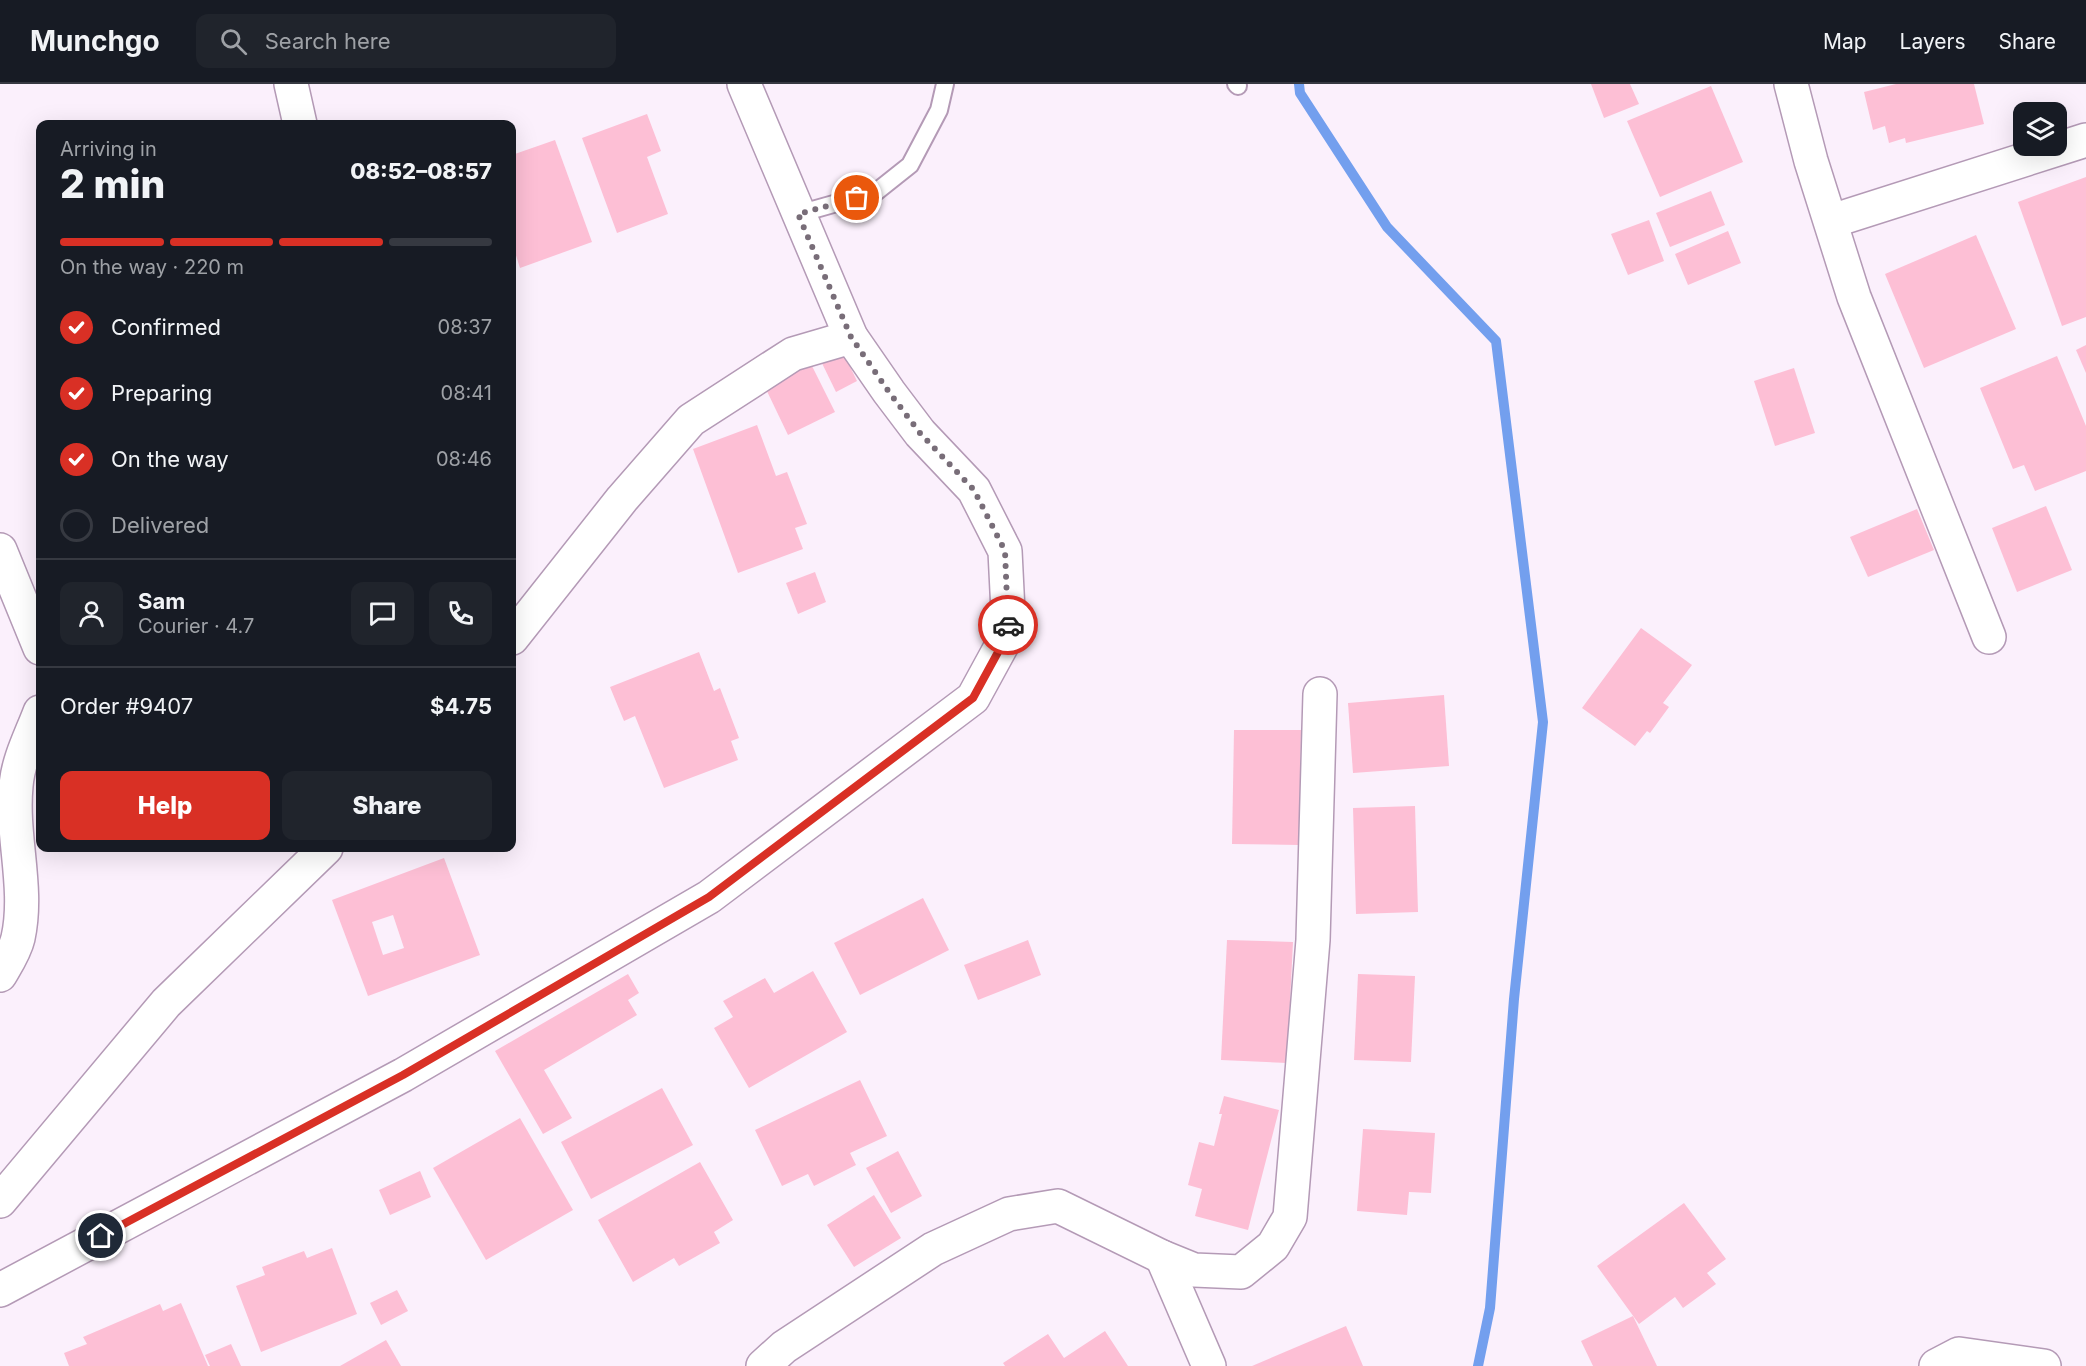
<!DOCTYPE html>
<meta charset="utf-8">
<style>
:root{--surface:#171b24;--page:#20242c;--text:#f1f3f6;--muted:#9ea1a6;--line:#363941;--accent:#d93025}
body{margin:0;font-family:Inter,sans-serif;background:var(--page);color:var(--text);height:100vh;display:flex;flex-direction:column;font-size:22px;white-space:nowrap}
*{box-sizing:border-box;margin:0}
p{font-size:20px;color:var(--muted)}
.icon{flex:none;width:33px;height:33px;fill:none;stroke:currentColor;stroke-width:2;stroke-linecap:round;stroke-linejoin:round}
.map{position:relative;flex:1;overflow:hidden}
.drawer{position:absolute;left:36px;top:36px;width:480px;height:732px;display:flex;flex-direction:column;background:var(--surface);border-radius:12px;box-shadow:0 6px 24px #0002}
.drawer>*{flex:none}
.buttons{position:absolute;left:2013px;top:18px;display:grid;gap:12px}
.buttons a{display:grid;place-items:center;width:54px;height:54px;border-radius:12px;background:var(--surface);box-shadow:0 6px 24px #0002;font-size:30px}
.pin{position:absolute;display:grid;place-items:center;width:51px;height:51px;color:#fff;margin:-26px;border:3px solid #fff;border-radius:50%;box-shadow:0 2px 6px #0007}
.courier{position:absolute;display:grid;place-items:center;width:60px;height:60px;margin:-30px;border:4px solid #d93025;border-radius:50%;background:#fff;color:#222;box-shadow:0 2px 8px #0007}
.head em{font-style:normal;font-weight:800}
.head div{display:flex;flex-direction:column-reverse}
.head{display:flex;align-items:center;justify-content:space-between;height:102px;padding:0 24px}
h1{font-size:39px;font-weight:800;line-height:45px}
.bar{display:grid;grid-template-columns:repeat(4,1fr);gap:9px 6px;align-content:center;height:72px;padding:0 24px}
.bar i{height:8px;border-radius:4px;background:var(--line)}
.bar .selected{background:var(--accent)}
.bar p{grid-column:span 4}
.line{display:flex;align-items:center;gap:15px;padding:0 24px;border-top:2px solid var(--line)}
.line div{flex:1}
.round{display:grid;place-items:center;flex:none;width:63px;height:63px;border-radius:12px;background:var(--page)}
ol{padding:0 24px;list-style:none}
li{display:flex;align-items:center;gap:18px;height:66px}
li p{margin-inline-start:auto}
li .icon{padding:6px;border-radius:50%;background:var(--accent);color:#fff;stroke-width:4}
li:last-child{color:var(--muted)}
li i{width:33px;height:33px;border:3px solid var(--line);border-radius:50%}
.action{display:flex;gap:12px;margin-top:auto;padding:12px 24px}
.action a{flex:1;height:69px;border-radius:12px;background:var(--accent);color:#fff;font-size:24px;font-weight:800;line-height:69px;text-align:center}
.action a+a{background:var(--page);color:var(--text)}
header{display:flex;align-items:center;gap:36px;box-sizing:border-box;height:84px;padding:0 30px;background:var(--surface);border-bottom:2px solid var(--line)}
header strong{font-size:28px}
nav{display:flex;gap:33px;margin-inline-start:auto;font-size:21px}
.search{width:420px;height:54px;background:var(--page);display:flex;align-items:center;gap:15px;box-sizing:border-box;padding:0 21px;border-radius:12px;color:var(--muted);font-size:22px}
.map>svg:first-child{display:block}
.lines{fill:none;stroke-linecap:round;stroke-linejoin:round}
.stream{stroke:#739fee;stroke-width:10}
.building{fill:#fdbfd5;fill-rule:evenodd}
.lane-casing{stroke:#b49ab6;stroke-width:20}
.street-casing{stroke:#b49ab6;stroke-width:36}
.lane{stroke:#fff;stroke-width:16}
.street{stroke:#fff;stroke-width:33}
.done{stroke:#786d78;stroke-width:6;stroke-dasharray:0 10.8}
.route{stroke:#d93025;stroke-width:8}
</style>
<header>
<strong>Munchgo</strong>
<div class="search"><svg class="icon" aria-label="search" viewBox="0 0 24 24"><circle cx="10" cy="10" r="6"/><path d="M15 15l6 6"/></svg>Search here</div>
<nav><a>Map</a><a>Layers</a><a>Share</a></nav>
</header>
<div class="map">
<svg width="2086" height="1282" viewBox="0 0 2086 1282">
<rect width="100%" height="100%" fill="#fbf0fc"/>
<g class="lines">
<polyline class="stream" points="1299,0 1300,9 1387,143 1496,257 1543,638 1514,915 1490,1224 1478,1282"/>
</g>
<g class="building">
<polygon points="1591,0 1630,0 1639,20 1604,34"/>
<polygon points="1896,0 1974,0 1984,40 1906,59 1905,54 1889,59 1885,42 1873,46 1864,8"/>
<polygon points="1711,2 1743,78 1660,113 1627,37"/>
<polygon points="647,30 661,67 647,73 668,130 617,149 582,54"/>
<polygon points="555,56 592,158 520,184 512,159 512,71"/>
<polygon points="2086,93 2086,233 2062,242 2018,118"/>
<polygon points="1711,107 1725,141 1670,163 1656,129"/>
<polygon points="1649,136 1664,177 1628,191 1611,150"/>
<polygon points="1728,147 1741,179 1688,201 1675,170"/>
<polygon points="1976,151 2016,245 1924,284 1885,190"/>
<polygon points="839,260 857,297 836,308 818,271"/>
<polygon points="2086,261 2086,289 2076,266"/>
<polygon points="2057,272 2086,342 2086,387 2035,407 2024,381 2013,385 1980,304"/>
<polygon points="810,278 835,328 788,351 764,301"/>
<polygon points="1794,284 1815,349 1775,362 1754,297"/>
<polygon points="757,341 776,392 787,388 807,440 795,444 803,465 738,489 693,365"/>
<polygon points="2046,422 2072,486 2017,508 1992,444"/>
<polygon points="1917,425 1934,466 1868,493 1850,453"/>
<polygon points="815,488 826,518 798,530 786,499"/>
<polygon points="1641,544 1692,581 1663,619 1669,623 1650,649 1647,647 1635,662 1582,624"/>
<polygon points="699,568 714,607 720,604 739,654 731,657 738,676 664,704 635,632 624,637 610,603"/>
<polygon points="1444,611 1449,682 1353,689 1348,619"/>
<polygon points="1234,646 1301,646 1299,761 1232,760"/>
<polygon points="1415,722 1418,828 1356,830 1353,724"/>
<path d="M444,774L480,871L368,912L332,816ZM393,831L404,864L383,871L372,838Z"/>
<polygon points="923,814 949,866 860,911 834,859"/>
<polygon points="1028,856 1041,891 978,916 964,881"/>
<polygon points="1227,856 1293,858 1287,979 1221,976"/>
<polygon points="813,887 847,948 749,1004 714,944 733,933 723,917 765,894 774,909"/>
<polygon points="628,890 639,909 628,916 637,931 544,986 572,1034 543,1050 495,967"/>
<polygon points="1358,890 1415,892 1411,978 1354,976"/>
<polygon points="860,996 887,1052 850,1069 856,1081 814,1102 808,1090 782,1102 755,1046"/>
<polygon points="662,1004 693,1061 591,1115 561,1058"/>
<polygon points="1224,1012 1279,1026 1248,1146 1195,1132 1202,1105 1188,1101 1199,1058 1214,1062 1222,1030 1219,1030"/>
<polygon points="520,1034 573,1126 486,1176 433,1084"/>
<polygon points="1363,1045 1435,1049 1431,1109 1409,1108 1407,1131 1357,1127"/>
<polygon points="898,1067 922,1112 891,1129 866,1084"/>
<polygon points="700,1078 733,1136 714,1148 720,1159 679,1182 674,1174 633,1198 598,1136"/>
<polygon points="420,1087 431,1113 390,1131 379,1106"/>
<polygon points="874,1111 901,1154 854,1183 827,1141"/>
<polygon points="1684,1119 1726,1175 1707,1189 1716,1200 1683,1224 1675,1213 1639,1240 1597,1182"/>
<polygon points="332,1164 357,1230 261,1268 236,1202 265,1191 262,1183 304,1167 307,1174"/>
<polygon points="397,1206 408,1227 381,1241 370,1219"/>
<polygon points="181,1219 208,1282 69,1282 64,1269 87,1260 83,1253 160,1220 163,1227"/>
<polygon points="1633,1232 1657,1282 1593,1282 1581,1257"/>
<polygon points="1346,1242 1363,1282 1252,1282"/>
<polygon points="1105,1247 1128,1282 1005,1282 1003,1279 1048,1250 1064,1274"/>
<polygon points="386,1256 401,1282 340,1282"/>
<polygon points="231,1260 241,1282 210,1282 205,1271"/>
</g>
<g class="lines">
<defs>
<g id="lane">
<polyline points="1236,0 1238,2"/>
<polyline points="798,130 876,108 910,81 939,26 945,0"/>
</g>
<g id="street">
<polyline points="291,0 300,40"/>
<polyline points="1791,0 1811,77 1854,213 1989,553"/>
<polyline points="1832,137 2086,56"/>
<polyline points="0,466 40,564"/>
<polyline points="512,554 622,415 691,336 793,270 851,253"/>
<path d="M0,891C7,879 15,867 18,854C29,804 11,752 16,702C18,676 31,652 40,628"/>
<polyline points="0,1117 166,919 326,764"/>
<polyline points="1162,1173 1209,1282"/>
<polyline points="0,1206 403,991 709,813 973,614 1009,548 1005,467 974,406 920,349 889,308 851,253 744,0"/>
<polyline points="763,1282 784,1263 933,1165 1009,1130 1058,1122 1162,1173 1194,1186 1241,1188 1273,1162 1290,1133 1313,856 1320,610"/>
<polyline points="1936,1282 1959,1270 2044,1282"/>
</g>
</defs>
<use href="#lane" class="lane-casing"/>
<use href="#street" class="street-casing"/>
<use href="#lane" class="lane"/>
<use href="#street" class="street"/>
</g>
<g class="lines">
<polyline class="done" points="857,114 798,130 851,253 889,308 920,349 974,406 1005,467 1008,541"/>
<polyline class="route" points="101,1152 403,991 709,813 973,614 1009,548 1008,541"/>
</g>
</svg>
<div class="buttons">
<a><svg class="icon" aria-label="layers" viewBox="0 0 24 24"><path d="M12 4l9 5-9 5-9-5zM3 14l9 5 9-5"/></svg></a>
</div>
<div class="pin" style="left:857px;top:114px;background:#ea580c"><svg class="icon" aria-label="bag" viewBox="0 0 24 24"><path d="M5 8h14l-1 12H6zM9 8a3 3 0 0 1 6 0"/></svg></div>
<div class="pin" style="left:101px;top:1152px;background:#1f2937"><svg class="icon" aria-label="home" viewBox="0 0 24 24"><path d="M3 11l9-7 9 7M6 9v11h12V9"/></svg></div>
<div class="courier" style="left:1008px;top:541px"><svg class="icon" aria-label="car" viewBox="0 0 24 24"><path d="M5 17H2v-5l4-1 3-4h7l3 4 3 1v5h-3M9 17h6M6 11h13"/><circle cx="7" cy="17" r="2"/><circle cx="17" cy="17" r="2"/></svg></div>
<section class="drawer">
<div class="head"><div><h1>2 min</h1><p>Arriving in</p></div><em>08:52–08:57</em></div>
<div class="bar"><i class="selected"></i><i class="selected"></i><i class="selected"></i><i></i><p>On the way · 220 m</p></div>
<ol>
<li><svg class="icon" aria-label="check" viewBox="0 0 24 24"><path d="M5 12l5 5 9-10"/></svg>Confirmed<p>08:37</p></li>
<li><svg class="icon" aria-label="check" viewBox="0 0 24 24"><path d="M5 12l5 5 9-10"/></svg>Preparing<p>08:41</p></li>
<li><svg class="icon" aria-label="check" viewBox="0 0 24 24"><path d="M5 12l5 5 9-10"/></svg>On the way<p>08:46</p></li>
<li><i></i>Delivered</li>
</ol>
<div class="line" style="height:108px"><a class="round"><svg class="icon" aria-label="person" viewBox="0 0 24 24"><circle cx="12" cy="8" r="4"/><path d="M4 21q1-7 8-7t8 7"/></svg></a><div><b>Sam</b><p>Courier · 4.7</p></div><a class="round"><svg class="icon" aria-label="chat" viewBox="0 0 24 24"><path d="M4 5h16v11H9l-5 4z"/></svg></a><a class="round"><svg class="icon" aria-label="phone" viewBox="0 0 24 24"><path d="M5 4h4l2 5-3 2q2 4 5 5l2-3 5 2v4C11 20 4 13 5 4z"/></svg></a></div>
<div class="line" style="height:78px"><div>Order #9407</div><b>$4.75</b></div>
<div class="action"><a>Help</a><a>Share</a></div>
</section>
</div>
